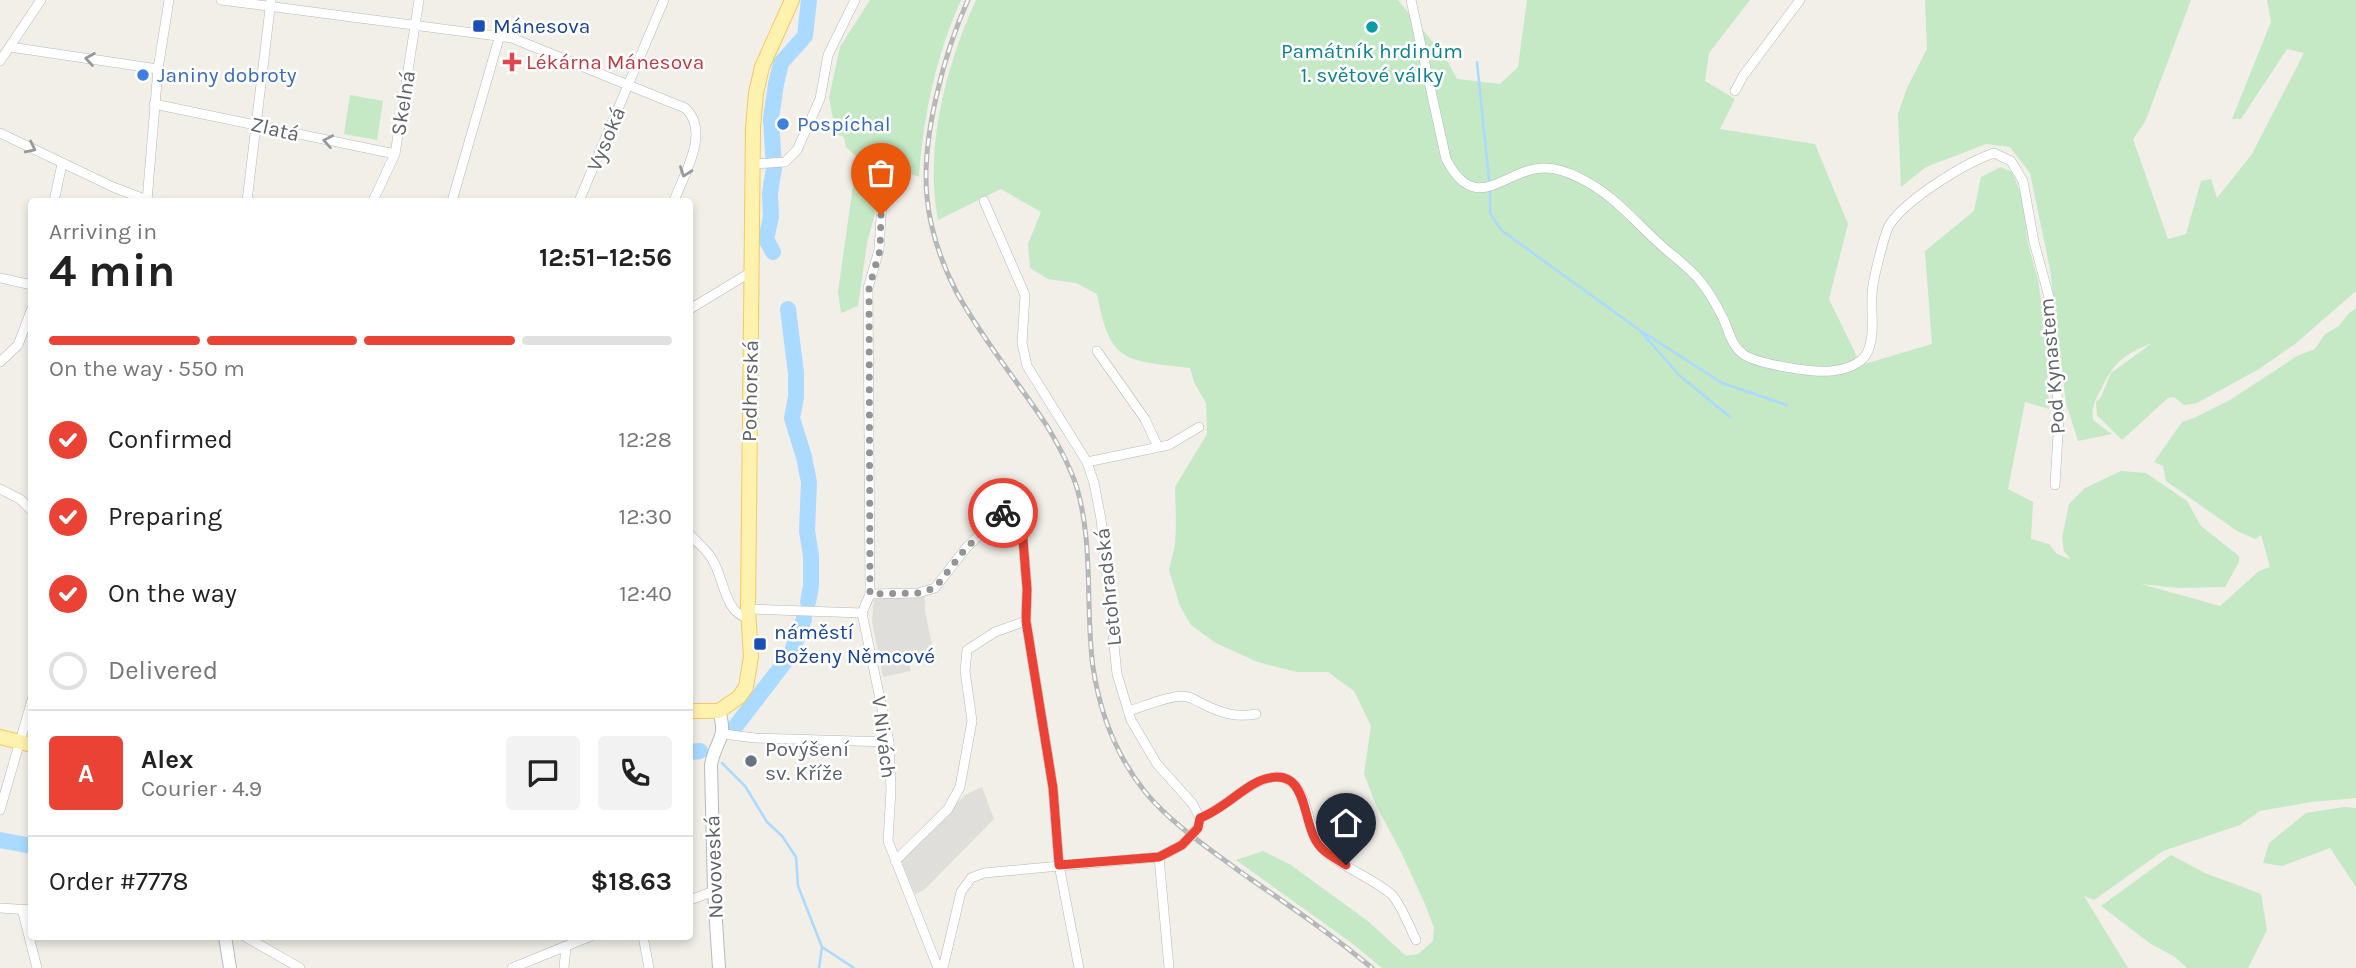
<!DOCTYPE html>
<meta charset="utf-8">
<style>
:root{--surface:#fff;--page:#f2f2f2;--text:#222;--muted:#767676;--line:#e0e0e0;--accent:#ea4335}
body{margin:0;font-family:Karla,sans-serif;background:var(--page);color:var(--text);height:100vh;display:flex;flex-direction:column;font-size:26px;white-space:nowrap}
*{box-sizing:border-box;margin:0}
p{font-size:23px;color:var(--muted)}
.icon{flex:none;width:38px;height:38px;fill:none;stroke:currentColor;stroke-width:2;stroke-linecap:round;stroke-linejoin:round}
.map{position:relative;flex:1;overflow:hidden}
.panel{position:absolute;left:28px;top:198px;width:665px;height:742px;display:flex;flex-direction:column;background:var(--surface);border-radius:7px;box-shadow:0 4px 10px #0003}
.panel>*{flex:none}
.pin{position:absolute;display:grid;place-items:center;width:60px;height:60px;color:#fff;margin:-72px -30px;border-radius:50% 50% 50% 0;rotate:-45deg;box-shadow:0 0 7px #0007}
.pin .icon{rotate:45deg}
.courier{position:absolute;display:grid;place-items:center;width:70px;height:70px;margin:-35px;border:5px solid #ea4335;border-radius:50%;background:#fff;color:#222;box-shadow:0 2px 9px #0007}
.summary em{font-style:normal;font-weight:700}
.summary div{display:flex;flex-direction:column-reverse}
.summary{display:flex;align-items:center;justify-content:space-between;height:119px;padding:0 21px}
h1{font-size:46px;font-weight:700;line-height:52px}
.bar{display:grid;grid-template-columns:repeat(4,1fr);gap:10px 7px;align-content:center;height:84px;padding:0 21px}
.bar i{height:9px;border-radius:5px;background:var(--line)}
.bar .active{background:var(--accent)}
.bar p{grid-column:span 4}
.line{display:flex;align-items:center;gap:18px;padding:0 21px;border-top:2px solid var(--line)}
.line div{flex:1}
.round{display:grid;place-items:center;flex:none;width:74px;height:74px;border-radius:7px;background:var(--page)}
ol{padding:0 21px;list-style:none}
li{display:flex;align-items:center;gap:21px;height:77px}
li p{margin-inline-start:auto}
li .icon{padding:7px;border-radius:50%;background:var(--accent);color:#fff;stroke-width:4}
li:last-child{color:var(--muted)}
li i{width:38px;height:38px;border:4px solid var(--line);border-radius:50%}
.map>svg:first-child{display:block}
.industrial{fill:#e0deda}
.green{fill:#c5e8c5}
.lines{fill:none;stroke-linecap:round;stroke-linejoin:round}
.stream{stroke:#aadaff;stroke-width:2.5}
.river{stroke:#aadaff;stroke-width:16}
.street-casing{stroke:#b5b8bc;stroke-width:10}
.secondary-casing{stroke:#b6babf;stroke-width:14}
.primary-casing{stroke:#f2c960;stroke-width:16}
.street{stroke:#fff;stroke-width:9}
.secondary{stroke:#fff;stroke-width:12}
.primary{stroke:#fff2af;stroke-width:14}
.rail-casing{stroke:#b6b7b8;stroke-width:5}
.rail{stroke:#fff;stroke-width:2.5;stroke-dasharray:8;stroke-linecap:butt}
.street-bridge-casing{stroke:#b5b8bc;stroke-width:10;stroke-linecap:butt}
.street-bridge{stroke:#fff;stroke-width:9}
.oneway{stroke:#979a9d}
.done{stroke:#929495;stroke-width:7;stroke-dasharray:0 12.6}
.route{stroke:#ea4335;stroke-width:9}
.transit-dot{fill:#1a4fb4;stroke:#fff;stroke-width:2.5}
.culture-dot{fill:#0f9aa8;stroke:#fff;stroke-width:2.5}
.health-dot{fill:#e0444e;stroke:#fff;stroke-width:2.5}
.shop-dot{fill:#3f7fe0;stroke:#fff;stroke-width:2.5}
.worship-dot{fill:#6b7280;stroke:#fff;stroke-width:2.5}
.labels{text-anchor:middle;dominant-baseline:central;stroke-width:5;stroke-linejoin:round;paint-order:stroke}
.transit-label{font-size:21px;fill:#164399;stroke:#fff;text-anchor:start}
.culture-label{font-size:21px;fill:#0d838f;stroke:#fff}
.health-label{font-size:21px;fill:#be3a42;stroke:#fff;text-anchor:start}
.shop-label{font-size:21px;fill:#366cbe;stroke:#fff;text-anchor:start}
.street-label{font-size:21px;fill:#5f6368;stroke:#fff}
.worship-label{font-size:21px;fill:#5b616d;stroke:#fff;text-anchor:start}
</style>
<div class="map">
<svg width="2356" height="968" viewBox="0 0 2356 968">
<rect width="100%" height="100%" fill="#f1efe8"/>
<g class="industrial">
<polygon points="874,596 925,597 925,611 934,654 908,659 911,671 883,677 872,621"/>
<polygon points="982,787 994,819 924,890 915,894 901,860 965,795"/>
</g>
<g class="green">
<path d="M870,0H961C936,55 923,118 919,177L888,164L867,243L858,306L841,313L838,292L857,157L846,147L844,137L836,134L829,98L840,47Z"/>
<path d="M976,0H1398L1446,58L1457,79L1500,84L1518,67L1527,0H1750L1709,53L1705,81L1735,99L1720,129L1815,144L1848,224L1829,299L1861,365L1932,344L1925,251L1974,211L1981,177L2001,167L2012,172L2023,199L2028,244L2038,280L2046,336L2049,409L2025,402L2008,489L2033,502L2031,539L2049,544L2057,554L2084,565L2071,560L2064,551L2062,538L2069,504L2085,488L2121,471L2146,473L2187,501L2201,526L2239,556V562L2225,587L2179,588L2141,584L2220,606L2259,571L2270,567L2261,535L2255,539L2237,531L2166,481L2163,466L2154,462L2182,422L2194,418L2230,400L2297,356L2315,349L2325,334L2339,326L2348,314L2356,308V798L2311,802L2260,811L2240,825L2163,851L2094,900L2084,896L2128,968H1382L1353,944L1236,860L1263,851L1291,865L1369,922L1406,956L1418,954L1433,941L1434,928L1425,904L1401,852L1376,805L1364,774L1371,726L1354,691L1328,672H1297L1273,666L1255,661L1214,642L1191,625L1180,606L1169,570L1175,545L1176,524L1175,487L1207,434L1206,403L1194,382L1190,368C1125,360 1110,364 1097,294L1076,283L1048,279L1030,268L1028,244L1041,212L1001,189L938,220C924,150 946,65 976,0Z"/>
<path d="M1925,0H2191L2145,122L2133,139L2168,239L2186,234L2201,181L2211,179L2217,198L2252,154L2304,53L2287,49L2241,119H2232L2271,22L2267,0H2356V291L2295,344L2259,369L2197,403L2184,405L2174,397L2168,398L2122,440L2097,415L2096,402L2101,397L2111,373L2152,343C2125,354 2115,361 2102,387C2096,399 2091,406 2093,420L2112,434L2078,441L2066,403L2050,269L2030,173L2010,147L1986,144L1926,167L1901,187L1898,114L1907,88L1927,49Z"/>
<polygon points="350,95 383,101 377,140 344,134"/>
<polygon points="2344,807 2356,808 2356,887 2330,848 2282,866 2263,863 2269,843 2306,813"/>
<polygon points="2171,855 2205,873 2261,894 2267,930 2248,968 2187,968 2175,957 2151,944 2101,906"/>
</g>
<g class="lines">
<g class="stream">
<polyline points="1477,62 1489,180"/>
<polyline points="1490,189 1490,213 1501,230 1638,329 1722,383 1787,405"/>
<polyline points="1641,332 1680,376 1730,417"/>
<polyline points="722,763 745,786 767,822 782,836 796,857 798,886 822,947 854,968"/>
<polyline points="819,968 822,947"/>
</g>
<g class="river">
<polyline points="773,252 766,239 771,217 770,193 774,168 771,119 776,84 781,63 805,36 809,0"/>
<polyline points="788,309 796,373 796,397 792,418 804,457 809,482 807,531 811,556 811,586 808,602"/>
<polyline points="735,727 791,654 804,619"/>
<polyline points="690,752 700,751"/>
<polyline points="0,840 32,846"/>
</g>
<defs>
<g id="street">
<path d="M221,0L512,38L685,108C711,131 684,174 674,201"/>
<path d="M1411,0L1446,159C1477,218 1504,168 1545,168C1567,168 1595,185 1612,199C1629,213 1645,231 1662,246C1674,257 1690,268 1701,282C1709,292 1717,306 1723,318C1729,331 1731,345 1743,354C1756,364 1814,373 1831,371C1843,370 1861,365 1867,353C1877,333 1869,306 1873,285C1875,273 1885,231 1890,224C1908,198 1965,163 1994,153L2011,161L2023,181L2034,242L2049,297L2059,417L2055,485"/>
<polyline points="10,47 158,69"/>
<polyline points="0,61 41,0"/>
<polyline points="1735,91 1743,76 1800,0"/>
<polyline points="154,104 395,154"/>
<polyline points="0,133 113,187 147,200"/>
<polyline points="753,164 785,162 797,150 820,99 828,55 855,0"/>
<polyline points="54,201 62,164"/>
<polyline points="147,201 158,69 169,0"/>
<polyline points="247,201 271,0"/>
<polyline points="373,201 395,154 419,0"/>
<polyline points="452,201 500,35"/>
<polyline points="579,201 664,0"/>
<polyline points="984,201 1025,295 1022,343 1027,366 1087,462 1094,483 1101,519 1117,674 1131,720 1157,764 1192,803 1200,818"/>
<polyline points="0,278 32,285"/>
<polyline points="690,309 751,272"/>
<polyline points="1097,351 1145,419 1158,447"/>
<polyline points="0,362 18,345 32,308"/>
<polyline points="1087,462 1169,445 1199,427"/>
<polyline points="0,489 20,499 32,511"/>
<path d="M690,535C697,542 707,550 712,559C724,577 724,613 748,618"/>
<polyline points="870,594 918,593 935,588 966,548 1009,507 1016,512 1022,527 1027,588 1026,621 1053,788 1059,865 1079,968"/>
<polyline points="748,609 862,613"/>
<polyline points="862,613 870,594 868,288 879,250 882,201"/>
<polyline points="862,613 889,742 891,790 888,841 938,968"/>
<path d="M1129,711C1143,707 1174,693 1188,697C1193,698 1198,702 1203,704C1221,713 1236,718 1256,714"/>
<polyline points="723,734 755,738 889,742"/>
<polyline points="0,810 32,700"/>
<path d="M1200,818C1223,810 1256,774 1279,777C1309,781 1306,826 1320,846C1332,862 1374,879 1391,894C1400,902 1410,928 1416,940"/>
<polyline points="1159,857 1169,968"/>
<polyline points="895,861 948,809 960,787 972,721 965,671 967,650 995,632 1026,621"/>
<polyline points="690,900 714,891"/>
<polyline points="0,908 32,910"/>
<polyline points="22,909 37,968"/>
<polyline points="244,936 300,968"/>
<polyline points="643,936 649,968"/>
<polyline points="512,968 591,936"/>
<polyline points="564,968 566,946"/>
<polyline points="943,968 961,892 971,878 984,873 1159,857 1182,845"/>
</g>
<g id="secondary">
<polyline points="225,936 230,968"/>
<path d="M719,968L714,891L711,765C715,740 728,740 719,711"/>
</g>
<g id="primary">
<polyline points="690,711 719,711 739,697 746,687 751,657 748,609 753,128 756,93 762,67 792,0"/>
<polyline points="0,737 32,745"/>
</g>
</defs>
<use href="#street" class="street-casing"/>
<use href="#secondary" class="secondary-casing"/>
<use href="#primary" class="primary-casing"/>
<use href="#street" class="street"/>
<use href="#secondary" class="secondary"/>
<use href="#primary" class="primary"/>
<defs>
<path id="rail" d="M968,0C944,53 921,139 927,197C930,230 942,264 957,293C983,340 1018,382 1047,426C1059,446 1070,466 1077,488C1094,547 1085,608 1093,667C1100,714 1116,756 1146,793C1172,824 1207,847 1239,871C1284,902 1330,933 1372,968"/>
</defs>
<use href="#rail" class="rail-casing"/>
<use href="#rail" class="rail"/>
<defs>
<polyline id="street-bridge" points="1182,845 1198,828"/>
</defs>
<use href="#street-bridge" class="street-bridge-casing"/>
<use href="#street-bridge" class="street-bridge"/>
</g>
<defs><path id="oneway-chevron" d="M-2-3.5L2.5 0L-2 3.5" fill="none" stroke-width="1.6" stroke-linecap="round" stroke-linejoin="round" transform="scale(1.75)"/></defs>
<g class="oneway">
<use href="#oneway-chevron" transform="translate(90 59) rotate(-171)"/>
<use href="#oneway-chevron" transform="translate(328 141) rotate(-169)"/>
<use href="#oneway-chevron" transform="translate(31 148) rotate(26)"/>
<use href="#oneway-chevron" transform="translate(685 172) rotate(110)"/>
</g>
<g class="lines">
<polyline class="done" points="881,215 880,250 869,288 870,594 918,593 935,588 966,548 1003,513"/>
<path class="route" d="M1003,513L1009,508L1016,512L1022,527L1027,589L1026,621L1053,788L1059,865L1159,857L1182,845L1198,828L1200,818C1223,810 1246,784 1265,779C1306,767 1302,813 1314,837C1320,851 1333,857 1346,865"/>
</g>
<g class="transit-dot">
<rect x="472" y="19" width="14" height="14" rx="3.5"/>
<rect x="753" y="637" width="14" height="14" rx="3.5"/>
</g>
<circle class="culture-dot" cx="1372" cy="27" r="7"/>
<path class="health-dot" d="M508.5 51.5h7v7h7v7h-7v7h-7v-7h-7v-7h7z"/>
<g class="shop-dot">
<circle cx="143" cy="75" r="7"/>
<circle cx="783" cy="124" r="7"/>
</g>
<circle class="worship-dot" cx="751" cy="761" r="7"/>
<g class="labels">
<g class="transit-label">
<text x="493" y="26">Mánesova</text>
<text x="774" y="632">náměstí<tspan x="774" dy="24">Boženy Němcové</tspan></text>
</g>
<g class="culture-label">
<text x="1372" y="51">Památník hrdinům<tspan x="1372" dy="24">1. světové války</tspan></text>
</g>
<g class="health-label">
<text x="526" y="62">Lékárna Mánesova</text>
</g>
<g class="shop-label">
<text x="157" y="75">Janiny dobroty</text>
<text x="797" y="124">Pospíchal</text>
</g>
<g class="street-label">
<text transform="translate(403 103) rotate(-81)">Skelná</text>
<text transform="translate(275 129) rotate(13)">Zlatá</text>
<text transform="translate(606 139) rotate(-67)">Vysoká</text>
<text transform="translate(2052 366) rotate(-95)">Pod Kynastem</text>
<text transform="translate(750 391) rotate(-89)">Podhorská</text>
<text transform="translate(1108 587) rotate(-96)">Letohradská</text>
<text transform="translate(884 737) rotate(83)">V Nivách</text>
<text transform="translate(714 867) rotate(-92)">Novoveská</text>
</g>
<g class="worship-label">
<text x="765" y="749">Povýšení<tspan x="765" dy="24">sv. Kříže</tspan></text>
</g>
</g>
</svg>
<div class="pin" style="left:881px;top:215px;background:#ea580c"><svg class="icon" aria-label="bag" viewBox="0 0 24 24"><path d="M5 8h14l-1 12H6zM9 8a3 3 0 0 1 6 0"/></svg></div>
<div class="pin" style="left:1346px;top:865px;background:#1f2937"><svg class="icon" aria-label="home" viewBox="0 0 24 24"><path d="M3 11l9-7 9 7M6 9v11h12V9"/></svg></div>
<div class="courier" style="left:1003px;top:513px"><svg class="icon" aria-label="bike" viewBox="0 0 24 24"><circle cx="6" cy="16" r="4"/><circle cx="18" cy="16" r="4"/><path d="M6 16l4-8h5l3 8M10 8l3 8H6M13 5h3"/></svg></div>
<section class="panel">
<div class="summary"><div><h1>4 min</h1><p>Arriving in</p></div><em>12:51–12:56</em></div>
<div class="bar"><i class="active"></i><i class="active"></i><i class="active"></i><i></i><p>On the way · 550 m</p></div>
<ol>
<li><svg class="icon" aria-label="check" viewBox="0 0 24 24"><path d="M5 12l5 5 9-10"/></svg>Confirmed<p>12:28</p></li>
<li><svg class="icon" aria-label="check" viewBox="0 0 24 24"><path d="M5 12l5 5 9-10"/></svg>Preparing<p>12:30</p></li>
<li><svg class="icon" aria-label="check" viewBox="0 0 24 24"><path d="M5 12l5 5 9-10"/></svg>On the way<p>12:40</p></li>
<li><i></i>Delivered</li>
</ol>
<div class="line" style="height:126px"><b class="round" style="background:var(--accent);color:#fff">A</b><div><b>Alex</b><p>Courier · 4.9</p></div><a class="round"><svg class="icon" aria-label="chat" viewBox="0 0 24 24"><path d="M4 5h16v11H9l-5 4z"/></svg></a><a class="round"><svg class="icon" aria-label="phone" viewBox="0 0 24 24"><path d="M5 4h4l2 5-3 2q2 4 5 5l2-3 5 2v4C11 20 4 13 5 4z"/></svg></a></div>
<div class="line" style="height:91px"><div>Order #7778</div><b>$18.63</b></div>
</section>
</div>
